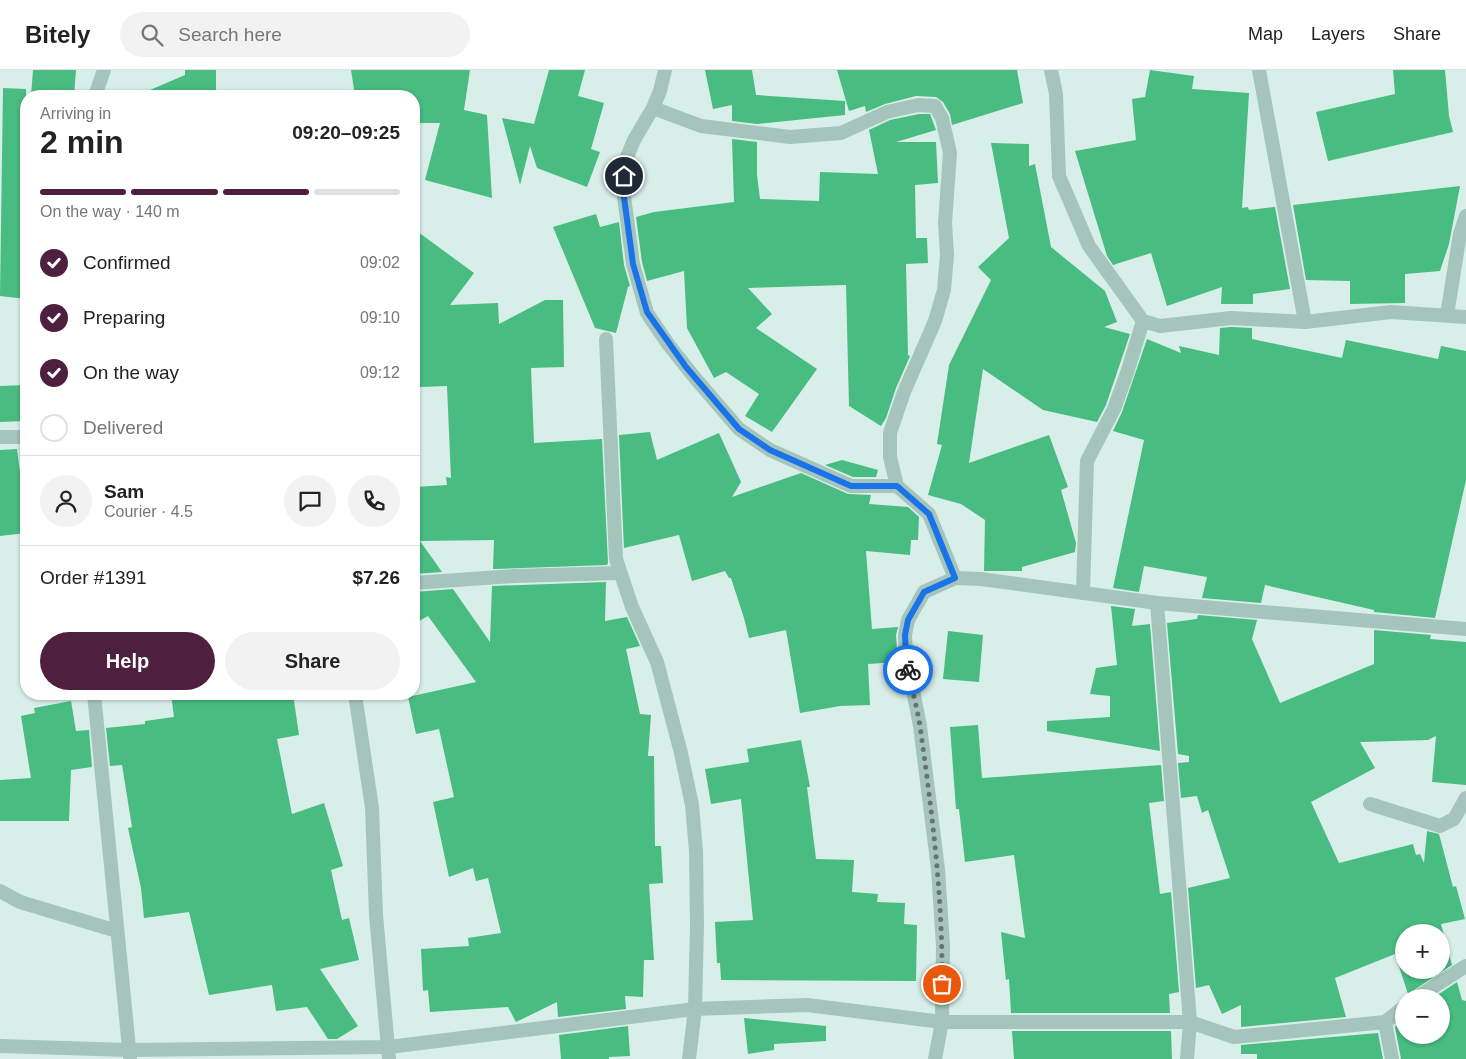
<!DOCTYPE html>
<meta charset="utf-8">
<style>
:root{--surface:#fff;--page:#f2f2f2;--text:#222;--muted:#767676;--line:#e0e0e0;--accent:#4f1f40}
body{margin:0;font-family:Arial,sans-serif;background:var(--page);color:var(--text);height:100vh;display:flex;flex-direction:column;font-size:19px;white-space:nowrap}
*{box-sizing:border-box;margin:0}
p{font-size:16px;color:var(--muted)}
.icon{flex:none;width:28px;height:28px;fill:none;stroke:currentColor;stroke-width:2;stroke-linecap:round;stroke-linejoin:round}
.map{position:relative;flex:1;overflow:hidden}
.details{position:absolute;left:20px;top:20px;width:400px;height:610px;display:flex;flex-direction:column;background:var(--surface);border-radius:20px;box-shadow:0 1px 4px #0004}
.details>*{flex:none}
.buttons{position:absolute;left:1395px;top:854px;display:grid;gap:10px}
.buttons a{display:grid;place-items:center;width:55px;height:55px;border-radius:50%;background:var(--surface);box-shadow:0 1px 4px #0004;font-size:25px}
.pin{position:absolute;display:grid;place-items:center;width:42px;height:42px;color:#fff;margin:-21px;border:2px solid #fff;border-radius:50%;box-shadow:0 1px 5px #0007}
.courier{position:absolute;display:grid;place-items:center;width:50px;height:50px;margin:-25px;border:4px solid #1a73e8;border-radius:50%;background:#fff;color:#222;box-shadow:0 1px 6px #0007}
.headline em{font-style:normal;font-weight:800}
.headline div{display:flex;flex-direction:column-reverse}
.headline{display:flex;align-items:center;justify-content:space-between;height:85px;padding:0 20px}
h1{font-size:32px;font-weight:800;line-height:38px}
.bar{display:grid;grid-template-columns:repeat(4,1fr);gap:8px 5px;align-content:center;height:60px;padding:0 20px}
.bar i{height:6px;border-radius:4px;background:var(--line)}
.bar .selected{background:var(--accent)}
.bar p{grid-column:span 4}
.line{display:flex;align-items:center;gap:12px;padding:0 20px;border-top:1px solid var(--line)}
.line div{flex:1}
.round{display:grid;place-items:center;flex:none;width:52px;height:52px;border-radius:26px;background:var(--page)}
ol{padding:0 20px;list-style:none}
li{display:flex;align-items:center;gap:15px;height:55px}
li p{margin-inline-start:auto}
li .icon{padding:5px;border-radius:50%;background:var(--accent);color:#fff;stroke-width:4}
li:last-child{color:var(--muted)}
li i{width:28px;height:28px;border:2px solid var(--line);border-radius:50%}
.cta{display:flex;gap:10px;margin-top:auto;padding:10px 20px}
.cta a{flex:1;height:58px;border-radius:30px;background:var(--accent);color:#fff;font-size:20px;font-weight:800;line-height:58px;text-align:center}
.cta a+a{background:var(--page);color:var(--text)}
header{display:flex;align-items:center;gap:30px;box-sizing:border-box;height:70px;padding:0 25px;background:var(--surface);border-bottom:1px solid var(--line)}
header strong{font-size:24px}
nav{display:flex;gap:28px;margin-inline-start:auto;font-size:18px}
.search{width:350px;height:45px;background:var(--page);display:flex;align-items:center;gap:12px;box-sizing:border-box;padding:0 18px;border-radius:28px;color:var(--muted);font-size:19px}
.map>svg:first-child{display:block}
.building{fill:#48bc81;fill-rule:evenodd}
.lines{fill:none;stroke-linecap:round;stroke-linejoin:round}
.minor{stroke:#a5c5bc;stroke-width:14}
.done{stroke:#64746e;stroke-width:5;stroke-dasharray:0 9}
.route{stroke:#1a73e8;stroke-width:6}
</style>
<header>
<strong>Bitely</strong>
<div class="search"><svg class="icon" aria-label="search" viewBox="0 0 24 24"><circle cx="10" cy="10" r="6"/><path d="M15 15l6 6"/></svg>Search here</div>
<nav><a>Map</a><a>Layers</a><a>Share</a></nav>
</header>
<div class="map">
<svg width="1466" height="989" viewBox="0 0 1466 989">
<rect width="100%" height="100%" fill="#d8eee9"/>
<g class="building">
<polygon points="33,0 76,0 74,26 31,26"/>
<polygon points="185,0 216,0 216,26 136,26 185,5"/>
<polygon points="351,0 470,0 464,40 487,45 492,128 425,110 440,53 414,53 414,26 355,26"/>
<polygon points="549,0 585,0 578,26 604,33 591,79 600,82 587,117 537,98 530,76 520,115 502,48 534,54"/>
<polygon points="705,0 752,0 756,25 845,31 845,45 757,54 732,51 732,35 713,39"/>
<polygon points="837,0 1017,0 1023,33 952,55 950,44 943,32 936,27 916,26 885,34 866,42 865,36 849,41"/>
<polygon points="1150,0 1194,6 1192,19 1249,23 1242,138 1248,137 1249,140 1275,137 1290,219 1253,224 1253,234 1221,234 1222,217 1167,236 1151,183 1113,195 1107,186 1075,81 1136,70 1132,29 1145,27"/>
<polygon points="1393,0 1445,0 1449,46 1453,62 1328,91 1316,42 1395,24"/>
<polygon points="3,18 26,19 26,229 0,226"/>
<polygon points="919,44 930,44 936,60 896,72 936,72 938,113 915,115 916,168 927,168 928,193 906,194 908,285 910,286 896,318 886,348 881,356 849,336 846,215 748,218 772,244 756,258 817,299 772,362 745,346 759,324 726,302 714,308 687,258 684,201 647,211 642,192 636,147 654,142 734,132 732,69 757,72 757,105 760,129 819,131 820,102 878,104 869,60 890,50"/>
<polygon points="991,73 1029,74 1029,96 1035,94 1051,177 1105,221 1117,252 1104,257 1130,264 1106,335 1097,352 1043,340 983,299 969,393 1049,365 1068,417 1061,420 1076,473 1075,482 1022,497 1022,501 984,501 985,450 961,434 928,425 942,375 937,374 949,295 991,210 978,197 1009,168"/>
<polygon points="1460,116 1449,174 1440,201 1405,204 1405,233 1350,234 1350,211 1306,210 1293,135"/>
<polygon points="596,144 600,157 619,152 624,195 630,216 628,217 616,263 595,258 553,157"/>
<polygon points="414,159 474,203 450,235 498,233 499,254 545,230 563,230 564,297 531,298 534,373 602,369 608,493 607,495 493,499 494,470 420,471 442,502 414,504 415,417 447,415 446,407 451,408 447,316 420,317 418,279 414,284"/>
<polygon points="1231,257 1252,258 1252,269 1342,288 1346,270 1438,289 1441,276 1466,281 1466,410 1435,548 1374,542 1374,540 1265,515 1261,533 1202,528 1207,507 1144,496 1139,522 1113,518 1144,370 1113,361 1122,342 1147,269 1181,283 1179,276 1219,285 1220,258"/>
<polygon points="26,315 26,351 0,352 0,316"/>
<polygon points="650,362 657,390 719,363 741,412 732,427 801,403 848,424 871,425 869,434 908,437 919,447 918,470 911,470 910,485 866,481 872,559 898,557 896,565 898,592 868,594 870,635 840,636 800,643 786,560 749,568 744,548 731,508 729,508 725,501 692,511 679,465 624,478 619,365"/>
<polygon points="17,379 26,451 26,463 0,466 0,380"/>
<polygon points="842,390 878,400 876,407 853,407 825,395"/>
<polygon points="606,512 605,551 627,547 640,576 626,579 640,644 651,645 648,686 654,686 655,776 661,776 663,813 649,814 654,890 644,890 643,927 625,926 626,939 558,947 557,932 516,952 508,937 430,942 428,920 423,921 421,879 469,876 468,868 501,863 488,808 476,811 473,798 449,807 433,732 454,727 439,659 416,664 408,627 476,612 428,546 414,554 414,522 453,519 490,572 492,516"/>
<polygon points="1111,536 1135,539 1132,556 1150,554 1160,681 1047,661 1047,651 1110,647 1110,626 1090,624 1096,598 1117,595"/>
<path d="M1198,545L1257,550L1252,569L1280,633L1374,594V560L1431,565L1430,569L1466,572V715L1432,712L1436,666L1428,670L1360,672L1375,698L1311,732L1339,793L1413,774L1416,785L1420,784L1424,793L1427,761L1439,764L1453,817L1456,816L1465,849L1441,854L1452,895L1408,924L1395,884L1335,908L1346,947L1241,957V935L1222,944L1209,915L1196,918L1188,818L1230,808L1208,740L1202,743L1197,726L1181,728L1178,693L1189,692V686L1178,684L1167,553L1197,549ZM1404,862H1441V900H1404Z"/>
<polygon points="948,561 983,565 979,612 943,609"/>
<polygon points="171,624 293,624 299,665 277,669 292,744 324,733 343,796 331,800 342,850 349,848 359,890 320,899 358,956 337,969 328,969 307,937 276,941 272,915 209,925 189,842 144,848 141,818 128,758 132,757 122,695 110,696 106,658 145,654 145,651 174,647"/>
<polygon points="71,631 76,661 89,660 92,697 71,700 69,751 0,751 0,710 31,708 21,646 35,643 34,638"/>
<polygon points="978,655 982,708 1161,695 1164,731 1149,733 1160,824 1171,822 1179,922 1169,924 1170,943 1011,943 1009,909 1006,910 1001,862 1025,868 1014,785 965,792 959,739 956,739 950,657"/>
<polygon points="801,670 810,717 807,717 816,789 854,790 852,822 878,824 877,832 905,833 904,854 917,855 916,911 721,910 720,893 717,893 715,852 753,850 741,729 711,734 705,699 749,692 747,679"/>
<polygon points="1457,912 1462,930 1466,931 1466,989 1401,989 1395,957 1404,949 1404,965 1441,965 1441,928 1433,928"/>
<polygon points="744,948 826,956 826,971 774,974 774,980 748,984"/>
<polygon points="628,956 630,986 609,987 609,989 561,989 559,965"/>
<polygon points="1012,961 1171,961 1172,989 1014,989"/>
<polygon points="1378,963 1383,989 1257,989 1257,984 1241,984 1241,975"/>
</g>
<g class="lines">
<g class="minor">
<polyline points="665,0 660,21 653,38 634,70 625,92 623,119 633,194 647,243 668,274 695,308 739,359 770,380 851,416 897,416"/>
<polyline points="1051,0 1056,24 1059,106 1089,176 1143,251 1160,256 1231,248 1305,252 1391,242 1466,247"/>
<polyline points="1259,0 1305,252"/>
<polyline points="95,26 104,0"/>
<polyline points="653,38 701,56 790,67 841,63 887,42 918,35 935,36 942,48 950,83 945,153 947,185 944,220 935,251 904,322 890,363 890,387 897,416 929,444 955,508"/>
<polyline points="1447,245 1460,164 1466,146"/>
<polyline points="606,269 616,489 632,537 657,592 681,683 692,735 696,781 697,855 695,939 689,989"/>
<polyline points="0,367 26,367"/>
<polyline points="414,513 514,506 619,503"/>
<polyline points="1083,523 1087,391 1114,339 1127,303 1143,251"/>
<polyline points="1157,533 1190,952 1187,989"/>
<polyline points="94,624 130,988"/>
<polyline points="355,624 372,738 376,845 389,989"/>
<polyline points="1370,734 1440,756 1454,749 1466,728"/>
<polyline points="0,821 20,832 117,861"/>
<polyline points="1416,928 1466,896"/>
<polyline points="1385,952 1404,937"/>
<polyline points="0,976 129,980 389,977 695,939 807,935 942,952 1190,952 1234,967 1385,952 1392,989"/>
<polyline points="935,989 942,952 943,876 938,799 920,656 906,585 905,565 908,550 924,522 955,508 981,509 1157,533 1466,559"/>
</g>
</g>
<g class="lines">
<path class="done" d="M908,600C912,619 917,638 920,656C932,742 943,828 942,914"/>
<polyline class="route" points="624,106 623,120 633,194 647,242 686,297 739,359 770,380 851,416 897,416 929,444 955,508 924,522 908,550 905,565 906,585 908,600"/>
</g>
</svg>
<div class="buttons">
<a>+</a>
<a>−</a>
</div>
<div class="pin" style="left:942px;top:914px;background:#ea580c"><svg class="icon" aria-label="bag" viewBox="0 0 24 24"><path d="M5 8h14l-1 12H6zM9 8a3 3 0 0 1 6 0"/></svg></div>
<div class="pin" style="left:624px;top:106px;background:#1f2937"><svg class="icon" aria-label="home" viewBox="0 0 24 24"><path d="M3 11l9-7 9 7M6 9v11h12V9"/></svg></div>
<div class="courier" style="left:908px;top:600px"><svg class="icon" aria-label="bike" viewBox="0 0 24 24"><circle cx="6" cy="16" r="4"/><circle cx="18" cy="16" r="4"/><path d="M6 16l4-8h5l3 8M10 8l3 8H6M13 5h3"/></svg></div>
<section class="details">
<div class="headline"><div><h1>2 min</h1><p>Arriving in</p></div><em>09:20–09:25</em></div>
<div class="bar"><i class="selected"></i><i class="selected"></i><i class="selected"></i><i></i><p>On the way · 140 m</p></div>
<ol>
<li><svg class="icon" aria-label="check" viewBox="0 0 24 24"><path d="M5 12l5 5 9-10"/></svg>Confirmed<p>09:02</p></li>
<li><svg class="icon" aria-label="check" viewBox="0 0 24 24"><path d="M5 12l5 5 9-10"/></svg>Preparing<p>09:10</p></li>
<li><svg class="icon" aria-label="check" viewBox="0 0 24 24"><path d="M5 12l5 5 9-10"/></svg>On the way<p>09:12</p></li>
<li><i></i>Delivered</li>
</ol>
<div class="line" style="height:90px"><a class="round"><svg class="icon" aria-label="person" viewBox="0 0 24 24"><circle cx="12" cy="8" r="4"/><path d="M4 21q1-7 8-7t8 7"/></svg></a><div><b>Sam</b><p>Courier · 4.5</p></div><a class="round"><svg class="icon" aria-label="chat" viewBox="0 0 24 24"><path d="M4 5h16v11H9l-5 4z"/></svg></a><a class="round"><svg class="icon" aria-label="phone" viewBox="0 0 24 24"><path d="M5 4h4l2 5-3 2q2 4 5 5l2-3 5 2v4C11 20 4 13 5 4z"/></svg></a></div>
<div class="line" style="height:65px"><div>Order #1391</div><b>$7.26</b></div>
<div class="cta"><a>Help</a><a>Share</a></div>
</section>
</div>
